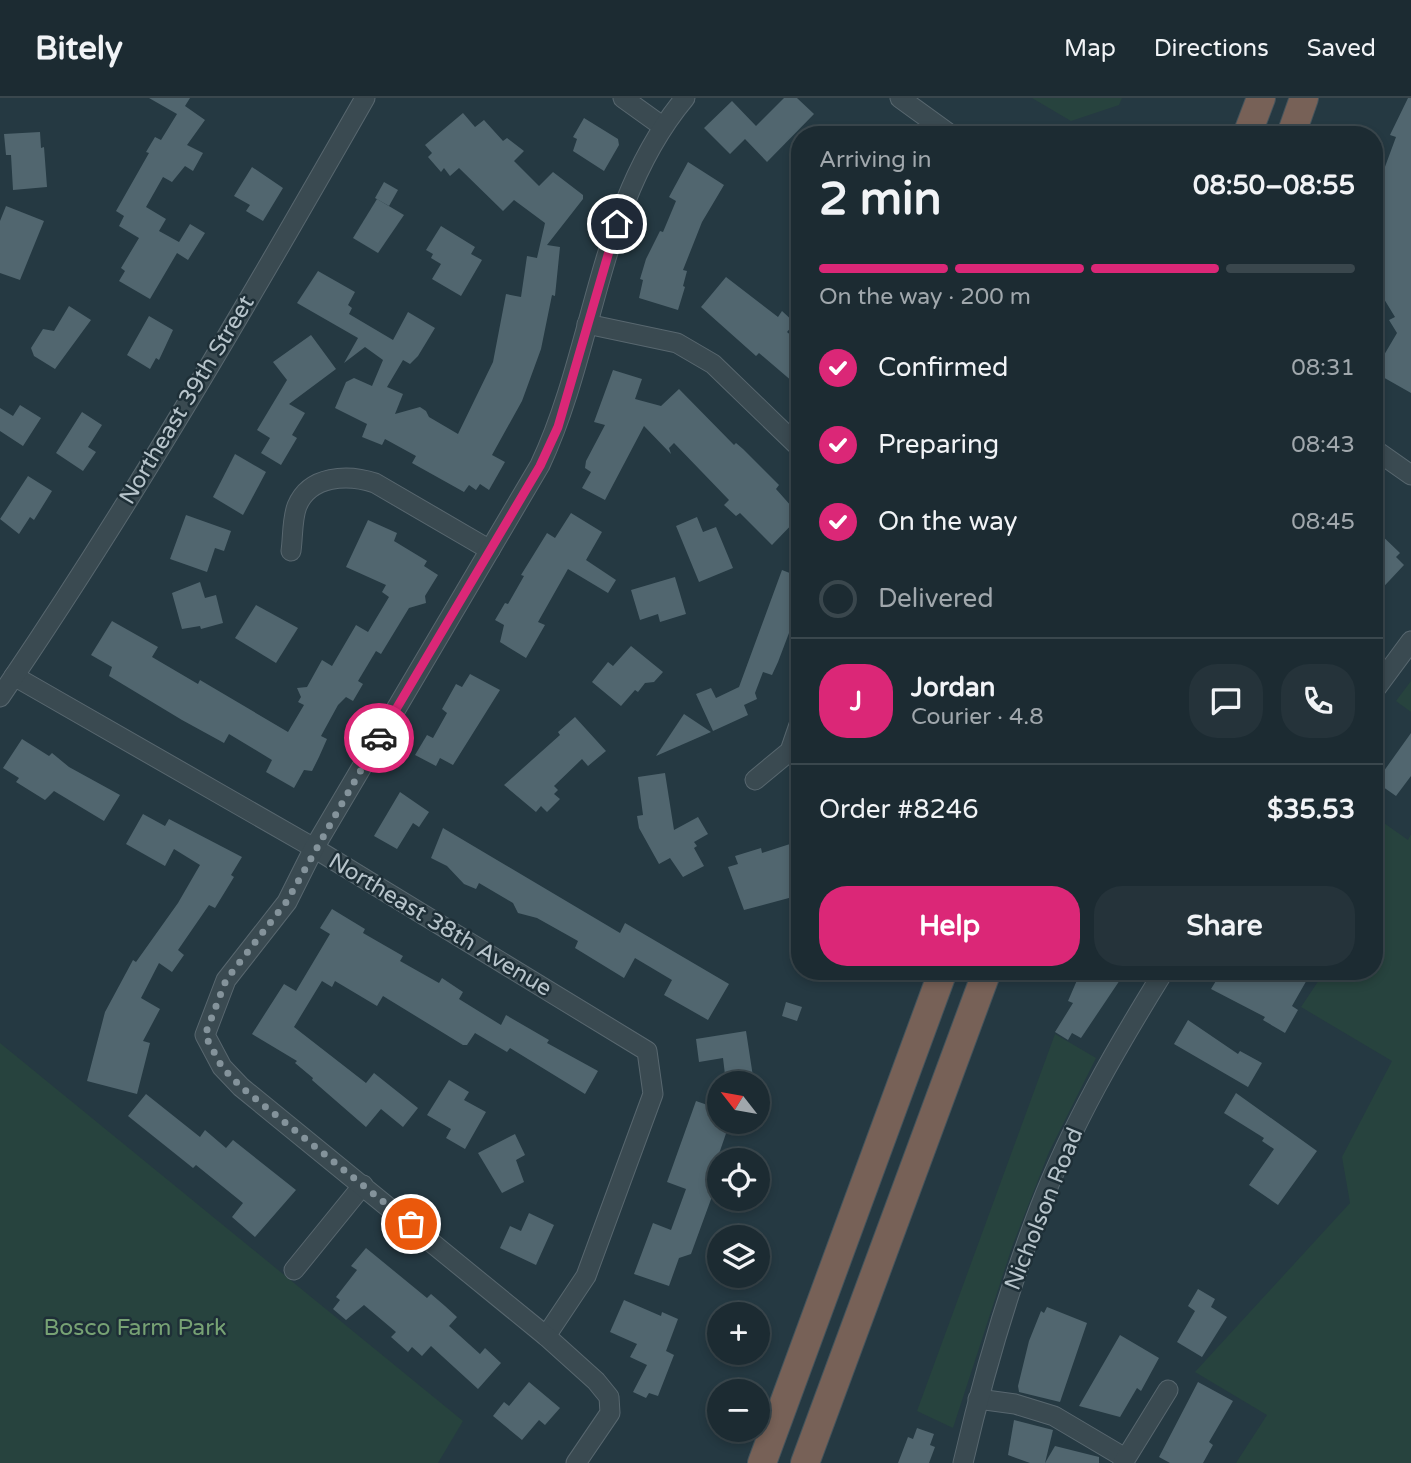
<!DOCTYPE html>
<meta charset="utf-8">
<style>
:root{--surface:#1c2b32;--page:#25333a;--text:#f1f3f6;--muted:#a0a7ac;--line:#3a474d;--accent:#db2777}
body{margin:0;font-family:"Varela Round",sans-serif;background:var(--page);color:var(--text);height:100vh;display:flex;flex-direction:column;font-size:26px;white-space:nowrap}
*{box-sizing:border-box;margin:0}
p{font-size:23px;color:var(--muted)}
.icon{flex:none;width:38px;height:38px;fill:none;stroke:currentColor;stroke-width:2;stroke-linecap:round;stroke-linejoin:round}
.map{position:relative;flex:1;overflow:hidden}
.details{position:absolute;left:791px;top:28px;width:592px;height:854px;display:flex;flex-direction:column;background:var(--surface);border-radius:28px;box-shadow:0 4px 10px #0003,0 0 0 2px var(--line)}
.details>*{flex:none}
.needle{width:46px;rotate:301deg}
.buttons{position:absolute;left:707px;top:973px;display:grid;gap:14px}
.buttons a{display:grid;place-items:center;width:63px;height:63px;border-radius:50%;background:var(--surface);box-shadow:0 4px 10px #0003,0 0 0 2px var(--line);font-size:35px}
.pin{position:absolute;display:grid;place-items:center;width:60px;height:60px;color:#fff;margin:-30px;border:4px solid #fff;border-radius:50%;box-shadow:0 2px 7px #0007}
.courier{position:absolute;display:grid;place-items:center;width:70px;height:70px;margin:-35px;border:5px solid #db2777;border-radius:50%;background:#fff;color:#222;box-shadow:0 2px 9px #0007}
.summary em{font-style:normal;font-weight:700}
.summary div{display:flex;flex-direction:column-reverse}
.summary{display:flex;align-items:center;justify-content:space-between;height:119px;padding:0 28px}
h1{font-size:46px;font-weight:700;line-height:52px}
.bar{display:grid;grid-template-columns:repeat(4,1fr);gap:10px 7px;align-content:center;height:84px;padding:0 28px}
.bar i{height:9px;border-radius:5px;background:var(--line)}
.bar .current{background:var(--accent)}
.bar p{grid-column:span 4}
.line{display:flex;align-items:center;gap:18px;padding:0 28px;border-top:2px solid var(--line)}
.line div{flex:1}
.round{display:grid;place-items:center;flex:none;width:74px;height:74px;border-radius:28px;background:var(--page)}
ol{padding:0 28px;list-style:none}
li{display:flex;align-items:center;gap:21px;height:77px}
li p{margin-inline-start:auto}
li .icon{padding:7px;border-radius:50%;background:var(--accent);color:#fff;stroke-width:4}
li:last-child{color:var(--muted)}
li i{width:38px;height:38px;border:4px solid var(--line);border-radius:50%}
.primary-button{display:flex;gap:14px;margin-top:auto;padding:14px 28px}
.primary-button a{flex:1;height:80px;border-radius:28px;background:var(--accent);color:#fff;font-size:28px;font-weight:700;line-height:80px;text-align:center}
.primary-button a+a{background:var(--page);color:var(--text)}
header{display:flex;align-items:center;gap:42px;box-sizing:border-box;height:98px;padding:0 35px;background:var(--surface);border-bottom:2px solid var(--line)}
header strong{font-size:33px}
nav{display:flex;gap:38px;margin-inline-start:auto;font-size:24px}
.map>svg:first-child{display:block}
.green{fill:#27433e}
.building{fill:#51666f}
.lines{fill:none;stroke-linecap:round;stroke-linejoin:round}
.minor-casing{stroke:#58676f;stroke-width:21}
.highway-casing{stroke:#44545c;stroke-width:30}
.minor{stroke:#3a4a51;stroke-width:19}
.highway{stroke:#776157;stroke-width:28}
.done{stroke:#84939b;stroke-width:7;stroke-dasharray:0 12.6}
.route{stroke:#db2777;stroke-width:9}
.labels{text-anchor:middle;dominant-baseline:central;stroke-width:5;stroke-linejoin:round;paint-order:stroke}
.street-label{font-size:23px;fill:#b7c4cb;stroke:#1e2f37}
.park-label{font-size:23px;fill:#77a274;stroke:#1e2f37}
</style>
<header>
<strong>Bitely</strong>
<nav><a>Map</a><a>Directions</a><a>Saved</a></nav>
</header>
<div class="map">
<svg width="1411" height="1365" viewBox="0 0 1411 1365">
<rect width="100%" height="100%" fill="#253942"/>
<g class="green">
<polygon points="1032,0 1122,0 1119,7 1071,23"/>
<polygon points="1411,583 1411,614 1396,603"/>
<polygon points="1374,718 1408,742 1411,736 1411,1365 1236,1365 1267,1317 1195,1274 1350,1105 1342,1059 1392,963 1301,909 1325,873 1374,873"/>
<polygon points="1055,936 1096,960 1049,1054 1012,1149 953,1330 917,1313"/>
<polygon points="0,945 463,1323 438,1365 0,1365"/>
</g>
<g class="building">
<polygon points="149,0 190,0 185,8 205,22 187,47 203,55 193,73 185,68 172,84 163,79 146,109 166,121 159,133 179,144 190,126 205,135 188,162 177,155 150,201 119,183 125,173 121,170 139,140 119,128 124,118 116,113 149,55 146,54 155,39 161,42 177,16"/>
<polygon points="784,0 797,0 814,16 767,64 745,41 730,56 704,30 732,3 756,28"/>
<polygon points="1408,0 1411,0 1411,295 1374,274 1397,235 1389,222 1395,219 1384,201 1374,168 1374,85 1379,85 1396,39 1390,37"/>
<polygon points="463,15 475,29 484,22 503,43 507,40 524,53 514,63 539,88 553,74 583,97 583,101 547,147 560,149 555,198 552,197 541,251 522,303 492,357 505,364 489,392 480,386 476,392 469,387 464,394 412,365 416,358 385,341 382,347 362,339 367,326 335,310 346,284 354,280 372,288 383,262 365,249 344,265 358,240 297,205 318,173 355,194 348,207 352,210 349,216 393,242 408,214 435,230 418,258 410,266 403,262 387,289 403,296 395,316 420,309 426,313 429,319 458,336 493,264 506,196 521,199 527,158 537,160 545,125 514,102 503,113 459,70 450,78 444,70 441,74 428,59 432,55 425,47"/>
<polygon points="584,20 618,41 619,47 604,73 573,53 577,41 573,39"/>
<polygon points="40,34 41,50 44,49 47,89 13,92 11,57 6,57 4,36"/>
<polygon points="688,64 724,87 702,124 683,172 687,173 683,188 685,189 678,212 639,200 643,182 640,181 646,161 660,133 663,134 676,103 669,99"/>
<polygon points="252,69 283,90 263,123 246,113 250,107 234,98"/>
<polygon points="384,84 398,92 389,108 375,100"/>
<polygon points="377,101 404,117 378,155 353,140"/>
<polygon points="6,108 44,123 20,182 0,175 0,123"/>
<polygon points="441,128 475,149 471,156 482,162 461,198 432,181 441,166 431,160 433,156 426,152"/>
<polygon points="726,179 778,219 782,213 795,225 787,234 800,245 800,290 759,255 756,258 701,209"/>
<polygon points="69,208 91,222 55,271 34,258 31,250 43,231 54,233"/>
<polygon points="149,218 173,232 159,262 156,260 150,271 127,257"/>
<polygon points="311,237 336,271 289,306 305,315 292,337 297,340 281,367 261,355 270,340 257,332 287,282 273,264"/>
<polygon points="613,272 642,281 635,301 661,308 679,291 734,347 736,345 743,351 779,387 776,391 800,418 772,447 740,415 736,418 724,407 729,402 674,345 669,350 671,356 644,328 605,402 582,390 591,374 585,370 586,363 605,327 594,324"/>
<polygon points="20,307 41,320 23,348 0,333 0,310 13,318"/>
<polygon points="82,314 102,327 88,349 96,354 83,373 56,355"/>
<polygon points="235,356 266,374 243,417 213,399"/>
<polygon points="28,378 52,393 34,422 30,419 19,436 0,421"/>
<polygon points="571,415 602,434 586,462 616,482 608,495 568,471 538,524 545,527 526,560 500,544 504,527 495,522 505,505 508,506 524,478 521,477 547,435 555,440"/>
<polygon points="186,417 231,433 224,453 215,450 207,474 170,461"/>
<polygon points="697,419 703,434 716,429 733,470 699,484 676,428"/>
<polygon points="368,422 397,435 394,443 427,463 424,468 438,477 425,498 426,505 409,510 381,556 376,553 358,583 363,586 353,603 346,599 338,607 321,638 327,641 319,659 312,673 304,672 294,690 266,674 272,662 229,636 224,645 182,622 109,578 112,569 91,557 112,523 158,549 152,559 198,586 200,582 288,634 304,607 298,604 301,599 297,590 307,589 322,562 332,568 356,527 368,534 389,499 382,494 386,487 346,469"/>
<polygon points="1374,430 1400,455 1396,459 1404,467 1374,499"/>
<polygon points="782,472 800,479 800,506 778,564 772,577 763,574 755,595 757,601 744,607 748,617 713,633 696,596 711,590 716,600 739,589"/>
<polygon points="675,479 686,516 660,524 658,516 640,522 631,492"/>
<polygon points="200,484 205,500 216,497 223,525 201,531 200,528 182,531 172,495"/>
<polygon points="256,507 298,530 276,565 235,540"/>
<polygon points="631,548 663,574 654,584 645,585 638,594 635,592 621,608 592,584 608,564 613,568"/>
<polygon points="470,576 500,592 453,667 440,660 436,668 415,657 427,637 433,640 447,615 442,611 456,586 462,589"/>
<polygon points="684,616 711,634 656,658"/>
<polygon points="575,619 606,653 588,668 582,661 554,688 558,692 554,696 560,701 547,714 541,708 536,714 504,687 560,637 558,634"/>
<polygon points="1411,635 1411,678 1396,698 1376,684"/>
<polygon points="22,641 49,658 52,655 69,669 120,697 104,723 54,693 45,702 16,684 19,680 3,670"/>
<polygon points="665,675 674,732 698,719 708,736 694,744 697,748 694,750 704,768 683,779 670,760 659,766 639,730 637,718 643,717 638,679"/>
<polygon points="400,694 429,714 419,729 413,725 397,751 374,738"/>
<polygon points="143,716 165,728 169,721 242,759 231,777 234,779 215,810 209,807 178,852 184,857 172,874 159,865 141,900 160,911 143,943 150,945 137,996 87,983 105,914 133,862 136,864 178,805 200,767 174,751 165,768 126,746"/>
<polygon points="443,730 620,835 625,825 729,886 708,922 664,897 672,882 635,860 624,880 575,850 578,843 537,820 518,815 513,805 479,785 476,791 464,786 447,768 431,760"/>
<polygon points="790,746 796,762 800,761 800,797 744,812 728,769 738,766 735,758 761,750 762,755"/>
<polygon points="332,811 365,831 363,835 403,858 400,863 439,885 442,880 463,894 459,901 501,927 506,917 549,942 547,945 598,973 585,996 510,950 507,954 475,935 467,947 463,947 383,898 377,908 335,883 332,889 322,883 294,929 366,985 374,975 418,1010 403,1029 381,1011 366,1029 312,982 313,980 295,965 297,963 252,936 284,886 296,893 330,836 320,830"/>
<polygon points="1081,873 1112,873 1122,879 1081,940 1072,935 1068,942 1055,934 1073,905 1068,903"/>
<polygon points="1222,873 1245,873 1260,882 1265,873 1312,873 1292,908 1298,912 1285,935 1263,922 1265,919 1211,891"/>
<polygon points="786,904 802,909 797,923 782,918"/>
<polygon points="1188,922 1238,956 1240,953 1262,965 1248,989 1174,946"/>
<polygon points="746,933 754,985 726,985 723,960 699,964 696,941"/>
<polygon points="449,982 469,994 464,1002 486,1014 465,1051 446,1040 451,1031 427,1017"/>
<polygon points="1236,995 1317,1053 1278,1107 1249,1087 1274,1051 1262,1043 1264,1040 1224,1015"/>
<polygon points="146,996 200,1039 205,1032 226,1050 233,1042 296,1092 255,1139 232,1119 243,1105 196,1067 193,1070 128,1018"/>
<polygon points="696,1003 719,1011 719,1024 730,1024 712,1076 719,1078 719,1094 714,1093 691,1156 679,1160 669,1188 634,1176 653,1125 671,1132 686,1091 667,1084"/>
<polygon points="515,1036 525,1057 516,1062 524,1084 502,1095 478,1055"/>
<polygon points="529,1115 554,1127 536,1167 500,1150 510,1128 521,1133"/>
<polygon points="366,1150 427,1200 431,1196 445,1208 457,1219 449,1228 480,1256 485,1250 501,1265 478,1291 431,1248 422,1258 412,1249 408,1254 391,1239 396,1234 364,1207 346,1222 333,1211 340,1202 336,1199 357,1172 351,1168"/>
<polygon points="1198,1191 1215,1201 1211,1209 1227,1219 1202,1259 1177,1244 1195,1213 1188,1208"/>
<polygon points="624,1202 661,1218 662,1214 678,1221 666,1253 674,1257 658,1298 649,1295 646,1300 633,1294 647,1267 630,1259 637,1246 610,1234"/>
<polygon points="1047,1209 1087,1225 1060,1304 1019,1294 1018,1288 1029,1243 1041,1213 1044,1215"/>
<polygon points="1120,1237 1159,1260 1141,1293 1137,1290 1120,1319 1079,1308"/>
<polygon points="529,1284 560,1310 545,1327 539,1322 522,1342 493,1318 504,1304 509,1308"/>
<polygon points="1198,1284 1233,1303 1209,1344 1213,1347 1203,1365 1170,1365 1159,1359"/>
<polygon points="1014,1322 1053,1332 1045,1365 1030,1365 1008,1357"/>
<polygon points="917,1330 934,1336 930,1347 935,1349 929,1365 898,1365 908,1339 913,1341"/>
<polygon points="1055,1348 1099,1359 1099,1365 1045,1365"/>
</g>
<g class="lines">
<defs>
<g id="minor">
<polyline points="623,0 662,28"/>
<polyline points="900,0 951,37"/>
<polyline points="587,226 677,245 713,266 800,350"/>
<polyline points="1374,351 1411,377"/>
<path d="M291,453C293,439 292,421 297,408C310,377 348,376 375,385L490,452"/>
<polyline points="14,578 314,750 647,953 653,996 586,1178 546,1238"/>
<polyline points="1374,593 1411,543"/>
<path d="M0,599C132,405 249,203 365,0"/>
<polyline points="755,682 790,653 800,624"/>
<polyline points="294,1172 363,1087"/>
<polyline points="978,1301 1015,1306 1054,1318 1125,1360"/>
<path d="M576,1365L610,1315L609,1299L596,1283L546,1238L241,989L222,969L205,937L226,882L287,804L314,750L540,367C596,248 598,104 685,0"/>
<path d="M963,1365C983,1278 1008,1193 1040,1109C1072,1026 1117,949 1164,873"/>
<polyline points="1123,1365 1168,1292"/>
</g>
<g id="highway">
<polyline points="1247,37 1261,0"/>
<polyline points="1291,37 1304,0"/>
<polyline points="762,1365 943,873"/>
<polyline points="805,1365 987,873"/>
</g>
</defs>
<use href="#minor" class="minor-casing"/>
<use href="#highway" class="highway-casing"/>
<use href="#minor" class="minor"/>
<use href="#highway" class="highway"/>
</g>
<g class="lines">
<polyline class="done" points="379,640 287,803 226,882 205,937 222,969 241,989 411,1126"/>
<polyline class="route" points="379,640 540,368 558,329 617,126"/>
</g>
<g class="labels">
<g class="street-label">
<text transform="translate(187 302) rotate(-59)">Northeast 39th Street</text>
<text transform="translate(440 827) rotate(31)">Northeast 38th Avenue</text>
<text transform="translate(1044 1111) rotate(-68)">Nicholson Road</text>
</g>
<g class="park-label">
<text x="135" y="1230">Bosco Farm Park</text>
</g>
</g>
</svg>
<div class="buttons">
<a><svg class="needle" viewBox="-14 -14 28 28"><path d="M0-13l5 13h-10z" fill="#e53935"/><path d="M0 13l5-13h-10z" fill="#a0a7ac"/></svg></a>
<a><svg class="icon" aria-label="locate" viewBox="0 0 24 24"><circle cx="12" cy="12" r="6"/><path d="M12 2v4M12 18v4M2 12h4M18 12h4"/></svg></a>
<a><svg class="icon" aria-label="layers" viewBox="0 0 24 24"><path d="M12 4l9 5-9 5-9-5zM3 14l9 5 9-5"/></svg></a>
<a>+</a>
<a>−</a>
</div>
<div class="pin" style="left:411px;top:1126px;background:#ea580c"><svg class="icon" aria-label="bag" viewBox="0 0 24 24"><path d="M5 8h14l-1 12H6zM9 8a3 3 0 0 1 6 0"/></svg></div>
<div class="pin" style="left:617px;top:126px;background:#1f2937"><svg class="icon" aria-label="home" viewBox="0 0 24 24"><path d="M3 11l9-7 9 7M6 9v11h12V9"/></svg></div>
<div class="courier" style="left:379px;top:640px"><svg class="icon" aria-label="car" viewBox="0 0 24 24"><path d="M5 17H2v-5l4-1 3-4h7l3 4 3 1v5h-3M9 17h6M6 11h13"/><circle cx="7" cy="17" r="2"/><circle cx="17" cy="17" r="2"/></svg></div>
<section class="details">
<div class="summary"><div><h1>2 min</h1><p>Arriving in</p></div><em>08:50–08:55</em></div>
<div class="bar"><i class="current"></i><i class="current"></i><i class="current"></i><i></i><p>On the way · 200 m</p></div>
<ol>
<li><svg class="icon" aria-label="check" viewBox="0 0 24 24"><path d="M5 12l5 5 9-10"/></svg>Confirmed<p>08:31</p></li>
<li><svg class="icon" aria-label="check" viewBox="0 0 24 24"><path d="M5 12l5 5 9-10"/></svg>Preparing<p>08:43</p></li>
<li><svg class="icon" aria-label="check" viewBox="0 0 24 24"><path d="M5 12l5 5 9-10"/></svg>On the way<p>08:45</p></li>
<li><i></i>Delivered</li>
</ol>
<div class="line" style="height:126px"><b class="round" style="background:var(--accent);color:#fff">J</b><div><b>Jordan</b><p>Courier · 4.8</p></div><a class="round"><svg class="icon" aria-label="chat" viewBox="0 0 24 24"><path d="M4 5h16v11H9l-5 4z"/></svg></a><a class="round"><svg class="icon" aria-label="phone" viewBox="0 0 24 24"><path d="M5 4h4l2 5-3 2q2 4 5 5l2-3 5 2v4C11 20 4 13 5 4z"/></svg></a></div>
<div class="line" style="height:91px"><div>Order #8246</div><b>$35.53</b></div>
<div class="primary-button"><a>Help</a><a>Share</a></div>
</section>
</div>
